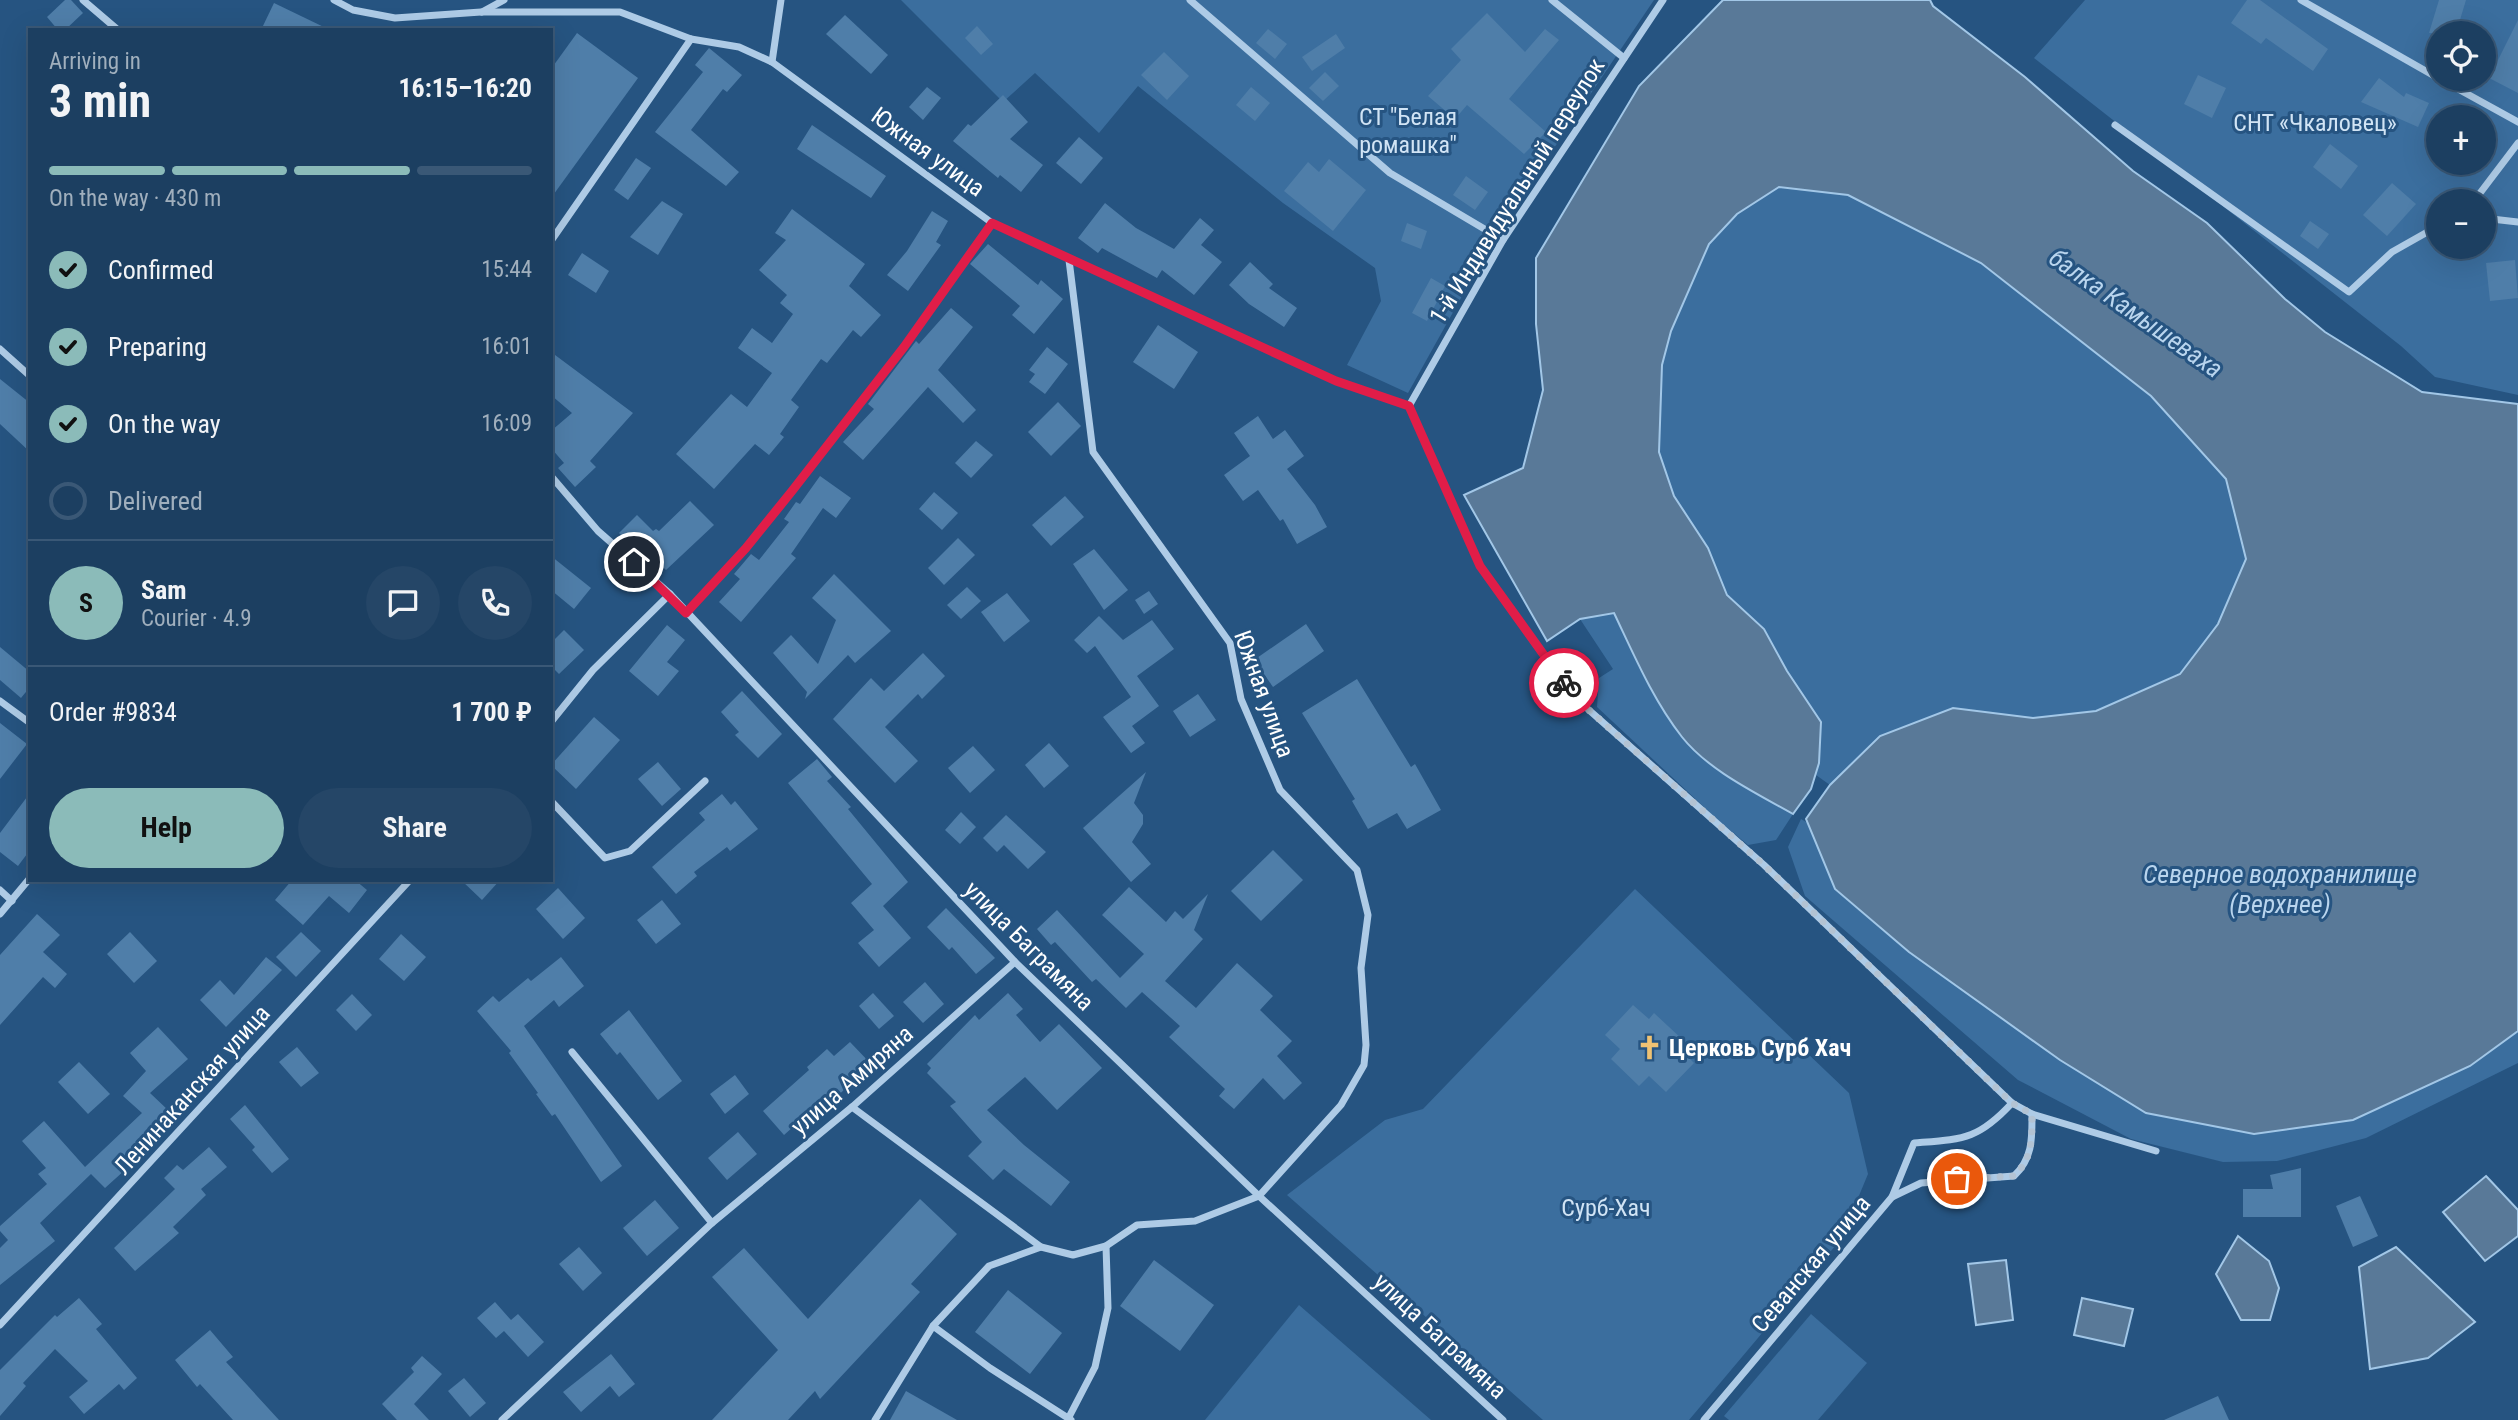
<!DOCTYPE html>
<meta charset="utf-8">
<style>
:root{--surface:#1c3f61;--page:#254667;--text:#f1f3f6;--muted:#a0afbd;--line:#3a5876;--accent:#8bbbb9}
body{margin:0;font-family:"Roboto Condensed",sans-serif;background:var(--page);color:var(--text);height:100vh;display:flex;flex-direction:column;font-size:26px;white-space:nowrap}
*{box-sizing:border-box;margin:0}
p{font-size:23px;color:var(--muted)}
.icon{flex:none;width:38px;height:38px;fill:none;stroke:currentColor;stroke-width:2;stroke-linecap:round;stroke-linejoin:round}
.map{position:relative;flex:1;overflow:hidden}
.details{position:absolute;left:28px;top:28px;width:525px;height:854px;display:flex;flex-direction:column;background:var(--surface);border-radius:0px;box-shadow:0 7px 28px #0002,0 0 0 2px var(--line)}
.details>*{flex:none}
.controls{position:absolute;left:2426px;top:21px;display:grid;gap:14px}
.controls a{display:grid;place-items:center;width:70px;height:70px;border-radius:50%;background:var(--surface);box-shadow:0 7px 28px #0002,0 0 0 2px var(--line);font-size:35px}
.pin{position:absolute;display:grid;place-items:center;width:60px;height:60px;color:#fff;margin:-30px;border:4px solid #fff;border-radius:50%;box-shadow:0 2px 7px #0007}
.courier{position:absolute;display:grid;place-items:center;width:70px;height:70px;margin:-35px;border:5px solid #e11d48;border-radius:50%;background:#fff;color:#222;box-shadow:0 2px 9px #0007}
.overview em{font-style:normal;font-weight:700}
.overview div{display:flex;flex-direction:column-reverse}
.overview{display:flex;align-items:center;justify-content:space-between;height:119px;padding:0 21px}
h1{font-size:46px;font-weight:700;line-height:52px}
.bar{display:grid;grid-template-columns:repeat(4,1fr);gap:10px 7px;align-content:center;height:84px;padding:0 21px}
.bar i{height:9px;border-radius:5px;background:var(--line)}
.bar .on{background:var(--accent)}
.bar p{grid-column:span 4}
.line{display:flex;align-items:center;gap:18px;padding:0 21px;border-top:2px solid var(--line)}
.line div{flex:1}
.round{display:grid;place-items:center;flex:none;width:74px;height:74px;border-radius:37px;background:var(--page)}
ol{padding:0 21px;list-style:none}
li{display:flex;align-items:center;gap:21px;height:77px}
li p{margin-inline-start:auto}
li .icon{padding:7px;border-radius:50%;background:var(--accent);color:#111;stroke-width:4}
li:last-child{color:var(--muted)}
li i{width:38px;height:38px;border:4px solid var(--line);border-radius:50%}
.action{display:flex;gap:14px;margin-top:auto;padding:14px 21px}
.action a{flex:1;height:80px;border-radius:42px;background:var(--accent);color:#111;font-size:28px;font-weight:700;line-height:80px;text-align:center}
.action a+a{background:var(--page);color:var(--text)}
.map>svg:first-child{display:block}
.green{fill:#3b6e9e;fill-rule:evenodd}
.water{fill:#597998;stroke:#a2c7e7;stroke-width:2}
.building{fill:#4f7ea9}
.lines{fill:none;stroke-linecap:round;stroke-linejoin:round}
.minor{stroke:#aecbe6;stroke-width:7}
.done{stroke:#b3c3d3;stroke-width:7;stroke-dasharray:0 12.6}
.route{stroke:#e11d48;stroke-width:9}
.labels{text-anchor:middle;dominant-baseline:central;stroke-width:6;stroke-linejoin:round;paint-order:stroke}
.park-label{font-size:24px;fill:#d1e4f5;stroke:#265481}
.street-label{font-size:24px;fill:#fff;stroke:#265481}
.poi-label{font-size:24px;font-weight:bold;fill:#fff;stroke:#265481;text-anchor:start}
.water-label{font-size:26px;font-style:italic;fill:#b9d5ee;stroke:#265481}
</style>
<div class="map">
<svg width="2518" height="1420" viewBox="0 0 2518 1420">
<rect width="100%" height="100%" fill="#265481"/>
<g class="green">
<polygon points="901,0 1654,0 1500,228 1408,393 1347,365 1381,301 1375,268 1283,203 1138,86 1099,133 1035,73 1003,102"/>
<path d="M2085,0H2518V395L2435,377L2401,346L2034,58ZM2438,33H2483V79H2438ZM2438,117H2483V163H2438ZM2438,201H2483V247H2438Z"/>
<polygon points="1779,187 1848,195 1981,263 2151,396 2226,479 2246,559 2218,624 2180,673 2096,711 2033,718 1953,708 1880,736 1830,785 1816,775 1819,763 1787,671 1764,629 1727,595 1708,548 1674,496 1659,452 1662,365 1671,331 1709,244 1737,214"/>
<polygon points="1614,613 1639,667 1733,780 1793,814 1776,840 1748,845 1719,821 1597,707 1599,678 1613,669 1580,619"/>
<polygon points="1801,819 1808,823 1835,890 1909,952 2060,1060 2146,1113 2254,1134 2353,1120 2470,1066 2518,1031 2518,1063 2366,1138 2277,1161 2223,1162 2131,1139 2018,1080 1805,896 1788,847"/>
<polygon points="1635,889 1849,1093 1868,1174 1841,1239 1689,1420 1543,1420 1287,1195 1385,1120 1423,1109"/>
<polygon points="1299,1305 1431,1420 1205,1420"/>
<polygon points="1811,1314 1867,1363 1818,1420 1729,1420 1724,1416"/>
</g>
<g class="water">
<path d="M1723,0H1930L1933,6L2025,77L2133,171L2207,223L2285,299L2325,332L2422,392L2518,404V1031L2470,1066L2353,1120L2254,1134L2146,1113L2060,1060L1909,952L1835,889L1806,819L1830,785L1880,736L1953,708L2033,718L2096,711L2180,674L2218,624L2246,559L2226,479L2151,396L1981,263L1848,195L1779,187L1737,214L1709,244L1671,331L1662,365L1659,452L1674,496L1708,548L1727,595L1764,629L1787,671L1821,722L1819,763L1811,789L1793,814C1756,793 1708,770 1682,737C1653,700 1634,655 1614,613L1580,619L1547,641L1464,495L1523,468L1543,390L1536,324V258L1639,86Z"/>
<polygon points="2486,1176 2518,1210 2518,1236 2485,1261 2443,1212"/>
<polygon points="2238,1236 2269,1261 2279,1288 2270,1320 2241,1320 2216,1274"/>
<polygon points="2396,1247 2475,1322 2428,1358 2370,1369 2359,1267"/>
<polygon points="2006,1260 2013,1320 1976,1325 1968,1264"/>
<polygon points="2082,1298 2133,1309 2124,1346 2074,1335"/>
</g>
<g class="building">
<polygon points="65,0 71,0 83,13 65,30 58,30 47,17"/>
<polygon points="2247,0 2260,0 2328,49 2313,71 2266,38 2261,44 2231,23"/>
<polygon points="2439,0 2466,0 2456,33 2429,33"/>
<polygon points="274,3 330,30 261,30"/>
<polygon points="1487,13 1525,52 1545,29 1559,40 1509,99 1546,132 1524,154 1467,105 1455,119 1428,96 1461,60 1451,49"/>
<polygon points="845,15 888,55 871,74 826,34"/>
<polygon points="2518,20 2518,93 2489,78"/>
<polygon points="977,26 993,44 981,55 965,38"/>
<polygon points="1268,29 1287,44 1275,59 1256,43"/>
<polygon points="577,33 638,78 551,198 551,69"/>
<polygon points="1336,34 1345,48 1312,71 1302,57"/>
<polygon points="709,48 742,75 727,92 723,89 691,130 739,172 726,186 655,132 703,72 695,65"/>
<polygon points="1164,52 1189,76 1167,100 1141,75"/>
<polygon points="1325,72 1339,86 1323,101 1309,88"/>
<polygon points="2198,75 2226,88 2212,118 2184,104"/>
<polygon points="2379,78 2404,97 2406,93 2429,103 2418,127 2361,102"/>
<polygon points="927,87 941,98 923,120 909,107"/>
<polygon points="1251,87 1270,103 1255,121 1236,105"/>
<polygon points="1003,95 1028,122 1010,139 1043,165 1021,192 1000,175 998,178 953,141 968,124 971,126"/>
<polygon points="812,125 886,176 871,198 797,149"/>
<polygon points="1079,137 1103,158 1081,184 1056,163"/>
<polygon points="2330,144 2358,166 2341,189 2313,167"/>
<polygon points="636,158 651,168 628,200 614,190"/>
<polygon points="1329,159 1366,190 1333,231 1284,191 1308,162 1319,172"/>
<polygon points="1466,176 1488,192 1475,210 1453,195"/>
<polygon points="2392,183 2416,204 2387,236 2363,215"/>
<polygon points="662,201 683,214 658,255 630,237"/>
<polygon points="1105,203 1136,228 1174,249 1200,218 1214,230 1201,245 1222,262 1194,295 1162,270 1157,278 1102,248 1098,253 1078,238"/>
<polygon points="792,209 865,264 849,286 881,315 861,337 853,330 827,363 821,359 791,400 799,407 780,434 784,437 769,455 755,444 714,489 676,454 731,394 747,407 772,373 738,348 752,328 772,343 793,314 780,303 787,295 759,270 786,240 775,233"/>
<polygon points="932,211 948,221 936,242 941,245 908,291 887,275 907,251"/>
<polygon points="2310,221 2329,234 2318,249 2300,236"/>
<polygon points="1407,223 1427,231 1421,249 1401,241"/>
<polygon points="988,244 1038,285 1041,280 1063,299 1034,334 1012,315 1020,306 970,264"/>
<polygon points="582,253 609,271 596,293 568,275"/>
<polygon points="2515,260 2518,298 2490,301 2486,263"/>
<polygon points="1250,262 1273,284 1269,288 1297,308 1284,327 1249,304 1229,285"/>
<polygon points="1431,278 1445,286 1427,321 1412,313"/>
<polygon points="951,308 973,327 938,370 976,410 963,423 928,387 863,460 843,442 874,409 868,404 916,341 919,344"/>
<polygon points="1158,325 1198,352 1174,389 1133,362"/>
<polygon points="1047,347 1068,364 1045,394 1029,382 1035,374 1029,370"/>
<polygon points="551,352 633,413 590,461 596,467 575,487 558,468 564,463 551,448 551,431 572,413 551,395"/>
<polygon points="0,379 30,403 30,452 0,424"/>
<polygon points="1058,402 1081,426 1051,456 1028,432"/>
<polygon points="1258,416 1273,439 1285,430 1304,456 1287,469 1315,505 1327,527 1297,544 1283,519 1280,521 1258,490 1243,501 1224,475 1250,456 1234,433"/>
<polygon points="976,441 993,455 971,478 955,463"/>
<polygon points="820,476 851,498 836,518 823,508 791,554 796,558 741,622 719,602 740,579 734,574 751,554 759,560 789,522 784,519 796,502 800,504"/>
<polygon points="934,492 958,513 942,530 919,509"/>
<polygon points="1065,496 1084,517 1051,546 1032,525"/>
<polygon points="690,501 714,525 666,570 640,545 636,550 619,533 637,515 653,531 656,529 659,531"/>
<polygon points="958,538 975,555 944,585 928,568"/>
<polygon points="1094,549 1128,590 1104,610 1073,564"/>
<polygon points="551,556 591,588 574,609 551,590"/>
<polygon points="834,574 891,631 855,663 848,655 805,699 807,692 773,653 791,635 818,664 836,620 812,598"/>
<polygon points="967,587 981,601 961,619 947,605"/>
<polygon points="1149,591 1158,604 1144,614 1135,600"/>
<polygon points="1007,593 1030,621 1004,642 981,612"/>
<polygon points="1099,616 1123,640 1152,620 1174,649 1137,676 1159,706 1132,726 1145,743 1131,753 1103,717 1131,697 1095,646 1087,653 1074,640"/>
<polygon points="1306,624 1324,651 1273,687 1254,660"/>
<polygon points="667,625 685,640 667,662 679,671 658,696 629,671"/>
<polygon points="564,630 584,650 559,674 551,666 551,643"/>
<polygon points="0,647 30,672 30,687 21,698 0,680"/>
<polygon points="923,653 945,676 922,699 918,694 885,727 918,761 895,783 833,719 871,678 884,691"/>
<polygon points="1357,679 1411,767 1415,764 1441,810 1407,829 1397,813 1368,829 1352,801 1355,799 1302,713"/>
<polygon points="742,691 782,734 758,758 735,735 739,732 721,712"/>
<polygon points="1198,694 1216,720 1190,737 1173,711"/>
<polygon points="594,717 620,740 576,789 551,765"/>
<polygon points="0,723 27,744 0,779"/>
<polygon points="1049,743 1069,766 1044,788 1025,765"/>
<polygon points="973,746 995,770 970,793 948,768"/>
<polygon points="817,759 832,777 827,781 851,807 848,809 908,882 883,906 911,938 879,967 858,943 874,930 851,903 872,884 788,783"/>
<polygon points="658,762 681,789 662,806 638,779"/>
<polygon points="1146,772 1134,803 1143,815 1143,824 1132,842 1151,864 1131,882 1083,828"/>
<polygon points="30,793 30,850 18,866 0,852 0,833"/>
<polygon points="722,794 731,805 735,801 758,829 730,851 727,847 694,872 697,876 676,894 652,867 705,820 699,813"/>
<polygon points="961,812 976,827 960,844 945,830"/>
<polygon points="1006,815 1046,852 1028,869 1004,845 997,852 983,838"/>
<polygon points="1273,850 1303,880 1261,921 1231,891"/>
<polygon points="292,880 310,880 321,889 310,880 355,880 367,890 349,913 329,896 303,925 275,900"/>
<polygon points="461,880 500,880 482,900"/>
<polygon points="1129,887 1166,922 1175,911 1183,919 1208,894 1194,930 1203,939 1165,981 1196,1008 1237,963 1273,996 1260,1010 1292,1041 1277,1056 1302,1083 1284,1100 1263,1078 1234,1109 1219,1096 1225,1089 1169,1037 1180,1026 1142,992 1126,1008 1096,979 1092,982 1055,942 1051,945 1037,929 1057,910 1120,978 1144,954 1102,915"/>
<polygon points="558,888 585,918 563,939 536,909"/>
<polygon points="662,900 681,924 656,944 637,920"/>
<polygon points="946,908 995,958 976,974 952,947 949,950 927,927"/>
<polygon points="37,914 60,935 43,952 67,974 55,988 43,977 0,1025 0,955"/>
<polygon points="130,932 157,961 134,983 107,954"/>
<polygon points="301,932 321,951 296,977 276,957"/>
<polygon points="401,934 426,957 404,981 379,959"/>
<polygon points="266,957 282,970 226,1027 200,1000 220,980 234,995"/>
<polygon points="561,957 584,986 559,1007 554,1000 524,1026 622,1166 601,1182 555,1114 552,1116 536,1094 538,1093 509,1053 511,1051 477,1011 493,996 499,1002 528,978 531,981"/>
<polygon points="925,982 944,1004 923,1023 903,1002"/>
<polygon points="873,993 894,1016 879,1029 859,1006"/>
<polygon points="1008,993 1023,1009 1016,1015 1040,1042 1059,1024 1102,1068 1057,1110 1025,1077 987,1110 1024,1145 1070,1182 1051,1206 1004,1169 993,1180 968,1156 982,1142 950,1106 956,1102 927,1073 931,1068 927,1064 975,1015 979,1020"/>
<polygon points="352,994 372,1015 356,1031 336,1010"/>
<polygon points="1633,1005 1649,1019 1654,1013 1683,1040 1677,1046 1694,1063 1666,1092 1649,1076 1639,1086 1611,1059 1620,1049 1605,1035"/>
<polygon points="629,1010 682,1081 658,1100 620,1052 617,1055 600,1034"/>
<polygon points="158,1027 188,1059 150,1093 169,1111 139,1144 146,1151 105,1188 91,1174 40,1223 55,1241 0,1285 0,1248 8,1240 0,1231 0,1226 47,1184 38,1174 46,1168 22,1141 44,1121 85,1167 142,1113 123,1096 146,1071 130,1053"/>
<polygon points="850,1042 872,1065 835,1098 831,1093 784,1135 763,1111 809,1070 807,1067 827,1049 834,1056"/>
<polygon points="297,1047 319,1073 301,1087 279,1062"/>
<polygon points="79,1062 110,1094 88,1114 58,1082"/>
<polygon points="735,1075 749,1094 725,1114 710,1094"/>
<polygon points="245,1105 289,1159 272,1173 252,1150 255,1147 230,1119"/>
<polygon points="738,1132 757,1154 727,1180 708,1158"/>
<polygon points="209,1147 227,1167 201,1189 206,1195 173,1227 179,1233 135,1271 114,1248 175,1189 164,1178 177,1165 183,1170"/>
<polygon points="2301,1168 2301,1217 2243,1217 2243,1189 2273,1189 2270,1175"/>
<polygon points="2360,1196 2378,1236 2353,1247 2336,1206"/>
<polygon points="920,1199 957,1234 911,1284 920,1292 820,1399 815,1391 788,1420 712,1420 778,1350 712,1277 744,1248 808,1319"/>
<polygon points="655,1200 679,1228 647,1256 623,1228"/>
<polygon points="579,1247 602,1273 583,1291 559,1264"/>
<polygon points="1154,1260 1214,1305 1180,1351 1120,1306"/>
<polygon points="1008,1290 1062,1333 1030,1374 975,1332"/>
<polygon points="79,1298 102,1324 96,1329 137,1378 124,1390 119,1384 84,1414 69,1397 88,1381 55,1349 23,1383 26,1386 0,1416 0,1370 55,1315 57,1317"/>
<polygon points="495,1302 511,1320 518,1314 544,1342 528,1357 504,1331 496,1338 477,1318"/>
<polygon points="210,1330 233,1357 226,1362 279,1420 233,1420 200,1384 197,1387 175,1360"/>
<polygon points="611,1354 635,1384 619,1397 610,1386 581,1412 563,1392"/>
<polygon points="422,1356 442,1374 414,1404 429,1420 397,1420 382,1404 414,1372 411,1368"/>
<polygon points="464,1378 486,1403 470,1417 448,1391"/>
<polygon points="906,1391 957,1420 890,1420"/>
<polygon points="2218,1396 2229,1420 2164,1420"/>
</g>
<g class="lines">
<g class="minor">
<polyline points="83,0 118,30"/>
<polyline points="334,0 353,10 395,18 481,12 620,12 691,39 739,47 772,62 992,223 1336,381 1409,406 1480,566 1572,695 1764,865 2012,1103 2032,1114 2156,1151"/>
<polyline points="1190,0 1390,173 1503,240"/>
<polyline points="1552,0 1624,58"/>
<polyline points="2301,0 2438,78"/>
<polyline points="482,12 504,0"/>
<polyline points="772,62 781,0"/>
<polyline points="2440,79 2518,122"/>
<polyline points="2115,125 2349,292 2392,252 2438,226"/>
<polyline points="2474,201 2518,143"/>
<polyline points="2483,218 2518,222"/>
<polyline points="551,241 691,39"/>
<polyline points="0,349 30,376"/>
<polyline points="1409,406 1503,240 1663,0"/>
<polyline points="551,476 598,531 670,594 1015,962 1259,1196 1503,1420"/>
<polyline points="686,613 746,548 792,491 904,347 992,223"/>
<polyline points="0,701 30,723"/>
<polyline points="551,722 593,670 670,594"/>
<polyline points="551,801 605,858 630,851 705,781"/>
<polyline points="0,890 12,901"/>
<polyline points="0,914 30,878"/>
<polyline points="572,1052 712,1223"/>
<polyline points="852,1107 1041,1247 1073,1255 1106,1246 1137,1225 1195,1221 1259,1196 1341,1105 1364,1065 1366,1045 1361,968 1368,915 1357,870 1280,790 1241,699 1230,643 1093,452 1069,260"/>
<path d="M1892,1197L1914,1143C1963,1139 1978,1140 2012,1103"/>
<polyline points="0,1325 410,880"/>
<polyline points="933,1326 990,1368 1071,1420"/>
<polyline points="1069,1417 1095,1367 1108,1308 1106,1246"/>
<polyline points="502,1420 712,1223 852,1107 1015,962"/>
<polyline points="875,1420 933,1326 989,1266 1041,1247"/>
<path d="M1704,1420L1892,1197L1921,1183L2014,1176C2033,1158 2032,1138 2032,1114"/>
</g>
</g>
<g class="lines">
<path class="done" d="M1564,683L1572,695L1764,865L2012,1103L2032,1114C2032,1138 2033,1158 2014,1176L1957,1179"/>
<polyline class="route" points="634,562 686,613 746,548 792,491 904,347 992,223 1336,381 1409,406 1480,566 1564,683"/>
</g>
<defs>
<symbol id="church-bare" viewBox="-9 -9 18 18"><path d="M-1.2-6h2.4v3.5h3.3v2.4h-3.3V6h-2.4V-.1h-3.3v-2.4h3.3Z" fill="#efc273" stroke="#265481" stroke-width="2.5" paint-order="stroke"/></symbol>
</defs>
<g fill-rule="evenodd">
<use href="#church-bare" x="1632" y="1030" width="35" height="35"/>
</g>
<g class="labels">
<g class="park-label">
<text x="1408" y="117">СТ "Белая<tspan x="1408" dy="28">ромашка"</tspan></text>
<text x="2315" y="123">СНТ «Чкаловец»</text>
<text x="1606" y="1208">Сурб-Хач</text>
</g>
<g class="street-label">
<text transform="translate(928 152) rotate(36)">Южная улица</text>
<text transform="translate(1517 191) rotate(-58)">1-й Индивидуальный переулок</text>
<text transform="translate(1264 694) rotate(70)">Южная улица</text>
<text transform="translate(1029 946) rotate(45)">улица Баграмяна</text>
<text transform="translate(852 1080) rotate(-41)">улица Амиряна</text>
<text transform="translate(192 1090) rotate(-48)">Ленинаканская улица</text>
<text transform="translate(1811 1264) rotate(-50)">Севанская улица</text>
<text transform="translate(1440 1336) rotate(43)">улица Баграмяна</text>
</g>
<g class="poi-label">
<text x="1669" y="1048">Церковь Сурб Хач</text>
</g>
<g class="water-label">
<text transform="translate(2136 313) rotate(35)">балка Камышеваха</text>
<text x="2280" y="874">Северное водохранилище<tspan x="2280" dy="30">(Верхнее)</tspan></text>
</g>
</g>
</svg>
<div class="controls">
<a><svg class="icon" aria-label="locate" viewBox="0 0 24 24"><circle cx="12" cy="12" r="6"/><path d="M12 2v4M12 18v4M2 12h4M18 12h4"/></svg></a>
<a>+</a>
<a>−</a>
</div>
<div class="pin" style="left:1957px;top:1179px;background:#ea580c"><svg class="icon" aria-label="bag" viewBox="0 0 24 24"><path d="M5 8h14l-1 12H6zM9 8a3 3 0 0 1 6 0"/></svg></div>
<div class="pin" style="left:634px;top:562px;background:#1f2937"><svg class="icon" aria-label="home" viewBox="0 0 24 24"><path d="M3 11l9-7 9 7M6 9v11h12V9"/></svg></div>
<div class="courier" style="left:1564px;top:683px"><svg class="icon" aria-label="bike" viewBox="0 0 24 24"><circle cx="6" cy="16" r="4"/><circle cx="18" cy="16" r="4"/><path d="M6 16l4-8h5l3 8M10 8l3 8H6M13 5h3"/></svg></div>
<section class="details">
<div class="overview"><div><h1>3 min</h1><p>Arriving in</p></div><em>16:15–16:20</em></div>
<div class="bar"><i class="on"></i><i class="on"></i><i class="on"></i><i></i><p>On the way · 430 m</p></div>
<ol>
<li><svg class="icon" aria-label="check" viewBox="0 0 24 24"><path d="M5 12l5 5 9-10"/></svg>Confirmed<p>15:44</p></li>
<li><svg class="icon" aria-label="check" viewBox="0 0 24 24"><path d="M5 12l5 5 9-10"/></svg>Preparing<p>16:01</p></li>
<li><svg class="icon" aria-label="check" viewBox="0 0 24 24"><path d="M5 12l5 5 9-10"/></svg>On the way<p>16:09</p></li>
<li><i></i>Delivered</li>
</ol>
<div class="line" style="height:126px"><b class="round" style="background:var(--accent);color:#111">S</b><div><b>Sam</b><p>Courier · 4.9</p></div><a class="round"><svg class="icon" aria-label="chat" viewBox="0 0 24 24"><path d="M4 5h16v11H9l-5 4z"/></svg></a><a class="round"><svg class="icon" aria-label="phone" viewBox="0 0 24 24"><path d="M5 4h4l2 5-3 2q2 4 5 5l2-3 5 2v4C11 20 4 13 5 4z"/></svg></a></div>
<div class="line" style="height:91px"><div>Order #9834</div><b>1 700 ₽</b></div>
<div class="action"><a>Help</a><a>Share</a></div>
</section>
</div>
